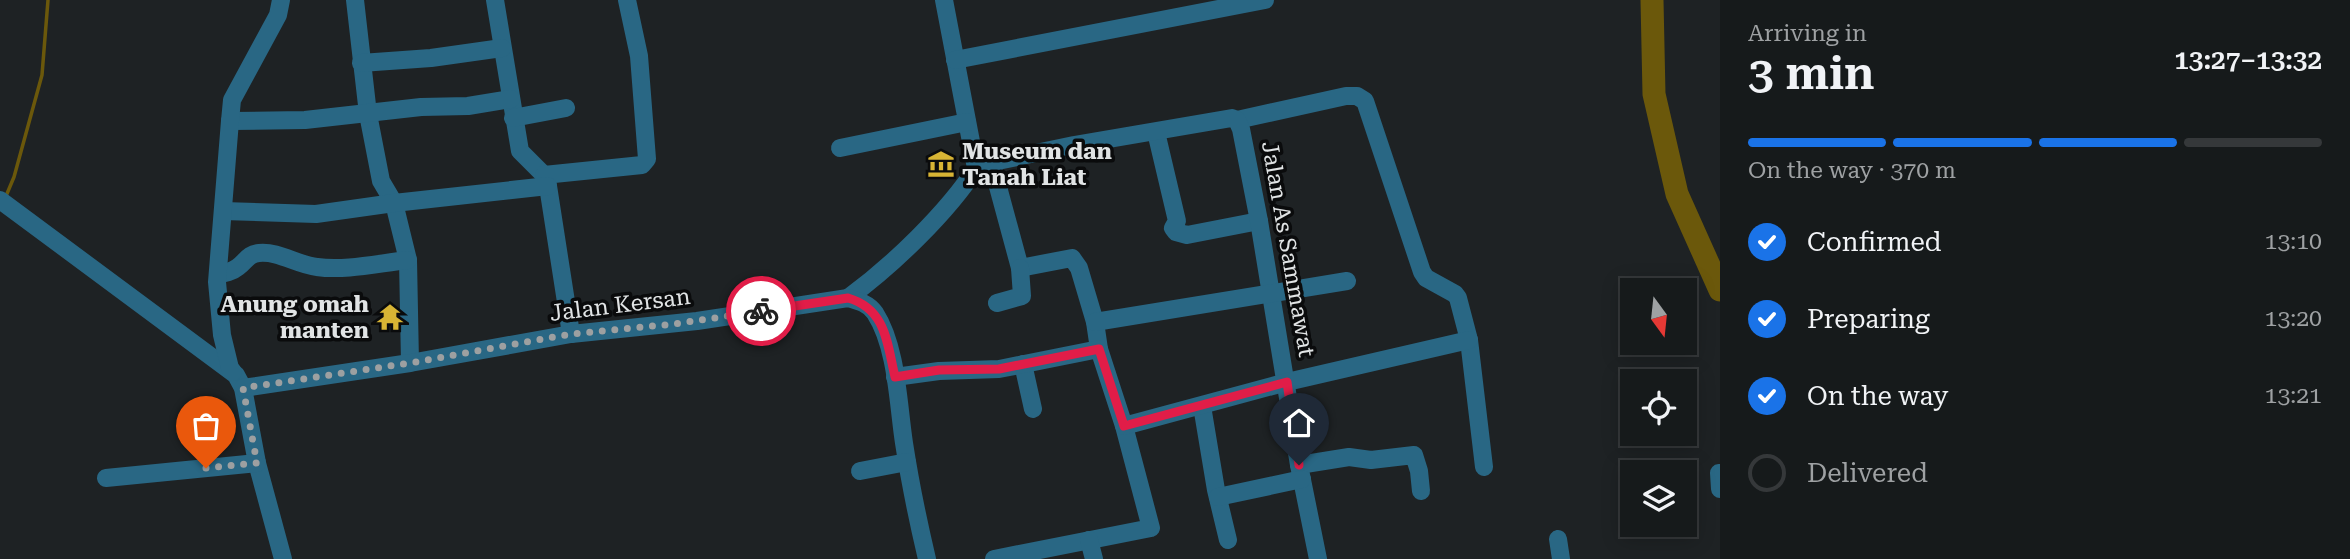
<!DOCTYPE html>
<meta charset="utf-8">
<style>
:root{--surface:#161a1b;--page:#1f2324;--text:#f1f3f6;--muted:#9ea1a3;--line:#35383a;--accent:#1a73e8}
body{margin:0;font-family:"Roboto Serif",serif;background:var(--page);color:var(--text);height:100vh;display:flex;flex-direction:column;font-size:26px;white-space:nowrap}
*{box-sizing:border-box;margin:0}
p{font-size:23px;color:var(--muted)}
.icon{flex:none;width:38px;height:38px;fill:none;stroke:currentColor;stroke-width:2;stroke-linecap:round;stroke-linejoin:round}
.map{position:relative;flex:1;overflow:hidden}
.details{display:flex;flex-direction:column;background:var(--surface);width:630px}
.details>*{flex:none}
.needle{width:46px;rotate:165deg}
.fabs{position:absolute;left:1620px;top:278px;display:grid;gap:14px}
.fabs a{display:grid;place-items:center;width:77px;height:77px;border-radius:0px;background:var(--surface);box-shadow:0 4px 18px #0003,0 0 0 2px var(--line);font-size:35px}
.pin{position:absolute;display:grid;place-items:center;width:60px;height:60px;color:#fff;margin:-72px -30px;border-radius:50% 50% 50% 0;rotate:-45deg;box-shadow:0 0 7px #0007}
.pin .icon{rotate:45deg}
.courier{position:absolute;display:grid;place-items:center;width:70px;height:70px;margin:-35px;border:5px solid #e11d48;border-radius:50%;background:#fff;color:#222;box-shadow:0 2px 9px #0007}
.headline em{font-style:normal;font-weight:600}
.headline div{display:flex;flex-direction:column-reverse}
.headline{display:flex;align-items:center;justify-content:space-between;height:119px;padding:0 28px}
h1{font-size:46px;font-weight:600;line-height:52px}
.bar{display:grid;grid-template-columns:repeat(4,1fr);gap:10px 7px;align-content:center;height:84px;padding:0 28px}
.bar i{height:9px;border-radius:5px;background:var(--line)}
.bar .on{background:var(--accent)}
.bar p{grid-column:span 4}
ol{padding:0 28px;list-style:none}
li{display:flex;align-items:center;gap:21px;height:77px}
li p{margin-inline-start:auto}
li .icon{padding:7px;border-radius:50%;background:var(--accent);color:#fff;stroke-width:4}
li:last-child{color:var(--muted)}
li i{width:38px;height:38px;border:4px solid var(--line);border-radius:50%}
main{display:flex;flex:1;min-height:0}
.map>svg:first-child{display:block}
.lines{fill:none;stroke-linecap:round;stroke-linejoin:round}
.stream{stroke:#6b580b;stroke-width:3.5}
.river{stroke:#6b580b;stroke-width:23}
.minor{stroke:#296784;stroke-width:18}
.done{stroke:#9da0a1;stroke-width:7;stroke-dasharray:0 12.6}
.route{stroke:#e11d48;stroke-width:9}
.labels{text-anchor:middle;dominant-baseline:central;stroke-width:7;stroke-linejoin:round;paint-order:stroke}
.poi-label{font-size:23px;font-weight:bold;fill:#e1e4e5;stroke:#0a0b0c;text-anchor:start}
.street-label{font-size:23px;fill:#e1e4e5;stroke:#0a0b0c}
</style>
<main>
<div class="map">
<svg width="1720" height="559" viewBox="0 0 1720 559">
<rect width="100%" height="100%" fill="#1e2224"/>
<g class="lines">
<polyline class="stream" points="6,196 14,177 42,75 48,0"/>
<polyline class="river" points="1652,0 1654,94 1677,194 1720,290"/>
<g class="minor">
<polyline points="355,0 368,114 381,181 394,203 408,260 410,363"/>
<polyline points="495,0 520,151 544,175 548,186 571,334"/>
<polyline points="944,0 976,168"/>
<polyline points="955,60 1265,0"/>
<polyline points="361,63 431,58 502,48"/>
<polyline points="513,118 566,108"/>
<polyline points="1237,120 1346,96 1357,96 1365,101 1422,272 1426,278 1455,294 1458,298 1469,340 1484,467"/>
<polyline points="230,121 305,120 421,107 468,106 511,99"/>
<polyline points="1156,132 1177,221 1173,228 1176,232 1187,235 1259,221"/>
<polyline points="840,148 967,122"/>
<polyline points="991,161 1020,268 1072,258 1079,268 1095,322 1099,349 1124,426 1151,528 994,559"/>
<polyline points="544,175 642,165 647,159 639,56 627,0"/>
<polyline points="0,200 236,375 243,388 257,463 283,559"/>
<polyline points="223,211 316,214 394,203 548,186"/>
<path d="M218,274C225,273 232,272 238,267C246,261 248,254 259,253C279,251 297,265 317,267C346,271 379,263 408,260"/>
<path d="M848,298C893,265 947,213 977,167L983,164L1074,145L1232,118L1237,120L1241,129L1259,221L1299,465L1318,559"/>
<polyline points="997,303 1022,296 1020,268"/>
<polyline points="1095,322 1347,281"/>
<polyline points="1023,364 1033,409"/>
<polyline points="233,372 230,368 222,335 217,282 230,121 232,100 278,15 281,0"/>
<polyline points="895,377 939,371 999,369 1099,349"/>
<path d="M243,388L410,363L571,334L697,321L848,298C859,301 869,304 875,313C897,347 898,404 904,443C910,482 918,521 927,559"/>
<polyline points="1202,406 1216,490 1228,540"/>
<polyline points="1124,426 1287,382 1469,340"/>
<polyline points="1299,465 1349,457 1371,460 1414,455 1419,471 1421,491"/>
<polyline points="860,471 907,462"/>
<polyline points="1719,473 1720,489"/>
<polyline points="106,478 257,463"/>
<polyline points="1218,497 1302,479"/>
<polyline points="1558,539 1561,559"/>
<polyline points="1089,540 1094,559"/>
</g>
</g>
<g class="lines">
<polyline class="done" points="206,468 257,463 243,388 410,363 571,334 674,324 761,311"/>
<path class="route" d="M761,311L848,298C886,309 887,343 895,377L939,370L999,369L1099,349L1124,426L1287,382L1299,465"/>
</g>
<defs>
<symbol id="museum-bare" viewBox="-9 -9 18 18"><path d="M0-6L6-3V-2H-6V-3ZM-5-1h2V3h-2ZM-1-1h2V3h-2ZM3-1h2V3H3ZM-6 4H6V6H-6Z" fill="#d7b434" stroke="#0a0b0c" stroke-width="2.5" paint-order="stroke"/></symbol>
<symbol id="temple-bare" viewBox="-9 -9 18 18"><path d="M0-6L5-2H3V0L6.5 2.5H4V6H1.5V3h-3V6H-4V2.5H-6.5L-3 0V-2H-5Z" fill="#d7b434" stroke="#0a0b0c" stroke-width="2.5" paint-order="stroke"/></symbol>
</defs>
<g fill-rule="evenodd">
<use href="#museum-bare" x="922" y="145" width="38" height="38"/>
<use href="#temple-bare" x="371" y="298" width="38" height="38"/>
</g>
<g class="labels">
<g class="poi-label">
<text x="962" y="151">Museum dan<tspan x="962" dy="26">Tanah Liat</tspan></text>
<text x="369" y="304" text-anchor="end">Anung omah<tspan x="369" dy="26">manten</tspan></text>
</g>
<g class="street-label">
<text transform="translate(1288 249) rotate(80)">Jalan As Sammawat</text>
<text transform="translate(620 305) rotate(-7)">Jalan Kersan</text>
</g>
</g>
</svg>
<div class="fabs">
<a><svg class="needle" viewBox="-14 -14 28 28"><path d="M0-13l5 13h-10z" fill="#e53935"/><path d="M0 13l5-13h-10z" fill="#9ea1a3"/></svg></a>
<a><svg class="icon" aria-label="locate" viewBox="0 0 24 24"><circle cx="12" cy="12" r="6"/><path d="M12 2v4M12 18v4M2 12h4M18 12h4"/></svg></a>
<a><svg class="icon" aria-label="layers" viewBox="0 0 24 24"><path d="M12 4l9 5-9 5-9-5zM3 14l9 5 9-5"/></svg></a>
</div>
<div class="pin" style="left:206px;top:468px;background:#ea580c"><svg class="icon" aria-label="bag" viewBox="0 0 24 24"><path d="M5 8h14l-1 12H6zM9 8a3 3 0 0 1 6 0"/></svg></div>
<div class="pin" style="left:1299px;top:465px;background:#1f2937"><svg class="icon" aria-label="home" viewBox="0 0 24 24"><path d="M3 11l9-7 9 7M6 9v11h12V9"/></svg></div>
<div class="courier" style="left:761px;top:311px"><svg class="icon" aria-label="bike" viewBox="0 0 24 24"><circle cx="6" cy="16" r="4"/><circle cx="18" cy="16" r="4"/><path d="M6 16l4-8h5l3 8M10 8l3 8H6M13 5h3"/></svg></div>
</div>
<section class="details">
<div class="headline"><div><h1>3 min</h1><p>Arriving in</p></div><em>13:27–13:32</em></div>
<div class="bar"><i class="on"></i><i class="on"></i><i class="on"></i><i></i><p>On the way · 370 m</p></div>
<ol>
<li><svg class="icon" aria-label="check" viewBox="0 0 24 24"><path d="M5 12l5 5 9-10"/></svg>Confirmed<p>13:10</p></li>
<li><svg class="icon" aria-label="check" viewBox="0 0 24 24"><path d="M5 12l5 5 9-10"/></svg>Preparing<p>13:20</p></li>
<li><svg class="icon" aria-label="check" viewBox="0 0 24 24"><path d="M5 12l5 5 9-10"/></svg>On the way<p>13:21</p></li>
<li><i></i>Delivered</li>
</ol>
</section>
</main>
